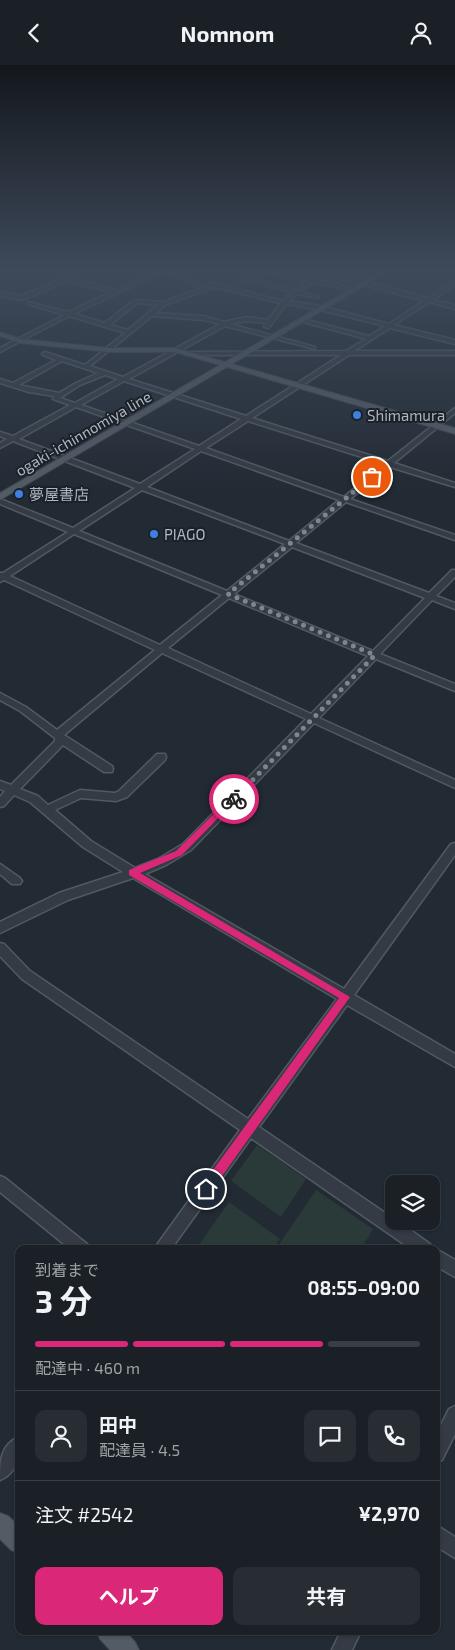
<!DOCTYPE html>
<html lang="ja">
<meta charset="utf-8">
<style>
:root{--surface:#1a2026;--page:#272d32;--text:#f1f3f6;--muted:#9fa3a7;--line:#383e43;--accent:#db2777}
body{margin:0;font-family:"Exo 2","Noto Sans JP",sans-serif;background:var(--page);color:var(--text);height:100vh;display:flex;flex-direction:column;font-size:19px;white-space:nowrap}
*{box-sizing:border-box;margin:0}
p{font-size:16px;color:var(--muted)}
.icon{flex:none;width:28px;height:28px;fill:none;stroke:currentColor;stroke-width:2;stroke-linecap:round;stroke-linejoin:round}
.map{position:relative;flex:1;overflow:hidden}
.panel{position:absolute;left:15px;top:1180px;width:425px;height:390px;display:flex;flex-direction:column;background:var(--surface);border-radius:10px;box-shadow:0 1px 4px #0004,0 0 0 1px var(--line)}
.panel>*{flex:none}
.buttons{position:absolute;left:385px;top:1110px;display:grid;gap:10px}
.buttons a{display:grid;place-items:center;width:55px;height:55px;border-radius:10px;background:var(--surface);box-shadow:0 1px 4px #0004,0 0 0 1px var(--line);font-size:25px}
.pin{position:absolute;display:grid;place-items:center;width:42px;height:42px;color:#fff;margin:-21px;border:2px solid #fff;border-radius:50%;box-shadow:0 1px 5px #0007}
.courier{position:absolute;display:grid;place-items:center;width:50px;height:50px;margin:-25px;border:4px solid #db2777;border-radius:50%;background:#fff;color:#222;box-shadow:0 1px 6px #0007}
.summary em{font-style:normal;font-weight:700}
.summary div{display:flex;flex-direction:column-reverse}
.summary{display:flex;align-items:center;justify-content:space-between;height:85px;padding:0 20px}
h1{font-size:32px;font-weight:700;line-height:38px}
.bar{display:grid;grid-template-columns:repeat(4,1fr);gap:8px 5px;align-content:center;height:60px;padding:0 20px}
.bar i{height:6px;border-radius:4px;background:var(--line)}
.bar .selected{background:var(--accent)}
.bar p{grid-column:span 4}
.line{display:flex;align-items:center;gap:12px;padding:0 20px;border-top:1px solid var(--line)}
.line div{flex:1}
.round{display:grid;place-items:center;flex:none;width:52px;height:52px;border-radius:10px;background:var(--page)}
.action{display:flex;gap:10px;margin-top:auto;padding:10px 20px}
.action a{flex:1;height:58px;border-radius:10px;background:var(--accent);color:#fff;font-size:20px;font-weight:700;line-height:58px;text-align:center}
.action a+a{background:var(--page);color:var(--text)}
header{display:flex;justify-content:space-between;align-items:center;height:65px;padding:0 20px;background:var(--surface);font-size:22px;font-weight:700}
.map>svg:first-child{display:block}
.green{fill:#293a39}
.lines{fill:none;stroke-linecap:round;stroke-linejoin:round}
.stream{stroke:#39485a;stroke-width:1}
.minor-casing{stroke:#525961;stroke-width:3}
.major-casing{stroke:#3e454d;stroke-width:2}
.minor{fill:#353b44;fill-rule:evenodd}
.major{fill:#535b64;fill-rule:evenodd}
.route{fill:#db2777}
.done{stroke:#7e858f;stroke-width:5;stroke-dasharray:0 9}
.shop-dot{fill:#3f7fe0;stroke:#1a2128;stroke-width:2}
.labels{text-anchor:middle;dominant-baseline:central;stroke-width:4;stroke-linejoin:round;paint-order:stroke}
.far-poi-label{font-size:15px;fill:#afb6c0;stroke:#1a2128;text-anchor:start}
.far-street-label{font-size:15px;fill:#afb6c0;stroke:#1a2128}
</style>
<header><svg class="icon" aria-label="back" viewBox="0 0 24 24"><path d="M15 5l-7 7 7 7"/></svg>Nomnom<svg class="icon" aria-label="person" viewBox="0 0 24 24"><circle cx="12" cy="8" r="4"/><path d="M4 21q1-7 8-7t8 7"/></svg></header>
<div class="map">
<svg width="455" height="1585" viewBox="0 0 455 1585">
<rect width="100%" height="100%" fill="#222a33"/>
<g class="green">
<polygon points="257,1080 306,1114 281,1152 231,1116"/>
<polygon points="316,1125 373,1164 361,1184 281,1184 278,1181"/>
<polygon points="229,1137 280,1174 275,1181 278,1184 196,1184"/>
</g>
<g class="lines">
<polyline class="stream" points="428,206 455,211"/>
<defs>
<g id="minor">
<path d="M158,206H165L74,249L105,258L134,235L163,237L201,223L167,206H174L206,221L214,218L283,236L292,227L239,213L242,211L295,225L308,216L256,206H268L312,214L322,209L314,206H328L428,233L455,216V220L433,235L455,240V244L429,237L394,260L455,275V279L390,263L354,286H455V290H349L252,353L388,396L455,343V348L394,398L455,418V422L390,402L350,434L455,470V475L346,437L296,478L429,528L452,505H455V512L436,531L455,538V544L432,535L380,589L455,619V626L376,594L319,653L455,715V723L314,658L191,785L166,800L145,809L344,924L451,779L455,778V790L354,930L455,989V1002L347,940L259,1062L394,1154V1156H398L430,1179L433,1184H411L251,1073L171,1184H154L240,1065L22,914L0,891V878L4,879L30,906L248,1054L337,934L133,813L68,835L0,868V857L59,828L123,807L83,782L30,737L14,730L4,741L0,742V732L5,726L0,724V716L11,720L55,676V673L20,646L0,635V628L26,642L57,665L155,585L4,515L0,517V508H3L68,467L0,439V434L73,463L135,423L13,376L0,383V378L7,374L0,371V367L13,371L70,340L53,334L54,331L29,327L0,318V314L13,318L56,295L43,290L42,289L45,287L85,300L125,268L69,251L0,287V283L64,250L28,239V237L68,247L111,227L67,216L22,235L0,231V227L21,231L67,212L115,225ZM327,210L424,236L389,259L320,241L289,236L297,229L318,233V231L300,226L313,217L347,224L350,222L318,215ZM214,222L280,238H281L268,255L246,252L224,257L204,251L156,248L165,240ZM137,238L158,240L128,265L110,260ZM286,239L321,245L385,261L369,271L303,254L300,256L366,274L346,286L184,287L183,288L186,290H341L246,351L129,314L225,261L315,284V282L230,259L246,256L266,258L264,262L269,263ZM152,251L204,255L220,259L123,312L90,301ZM62,296L98,308L76,318L59,328L19,320ZM105,310L118,314L75,338L60,333L80,320ZM124,316L241,354L199,381L81,340ZM76,342L195,384L140,419L19,374ZM248,356L384,399L344,432L206,383ZM201,386L339,435L289,476L147,422ZM142,425L285,479L227,526L79,466ZM74,469L222,530L160,580L10,511ZM292,482L425,533L373,586L234,529ZM229,533L368,591L311,649L168,583ZM162,588L306,654L183,779L158,794L135,803L91,776L55,745L81,733L116,736L127,732L165,695L166,692L165,689H157L119,726L115,728L80,725L48,740L38,731L20,724L63,680L104,707H112L113,704L112,701L64,670Z"/>
<polygon points="0,799 20,813 22,816 20,819 12,819 0,809"/>
<polygon points="0,1111 5,1113 87,1179 90,1184 70,1184 0,1127"/>
<polygon points="436,1184 455,1195 455,1212 436,1201"/>
<polygon points="455,1341 455,1369 442,1395 436,1398 436,1370 449,1344"/>
<path d="M19,1372C19,1390 19,1407 0,1415C0,1397 0,1380 19,1372Z"/>
<polygon points="436,1460 455,1472 455,1493 436,1481"/>
<polygon points="341,1566 361,1566 352,1585 332,1585"/>
</g>
<g id="major">
<polygon points="381,206 389,206 232,299 455,363 455,369 227,302 0,435 0,428 220,300 175,287 109,287 20,278 0,271 0,267 21,274 109,283 175,283 225,297"/>
<polygon points="0,1448 8,1451 19,1461 19,1488 11,1485 0,1474"/>
<polygon points="96,1566 125,1566 135,1577 139,1585 110,1585 100,1574"/>
</g>
</defs>
<use href="#minor" class="minor-casing"/>
<use href="#major" class="major-casing"/>
<use href="#minor" class="minor"/>
<use href="#major" class="major"/>
</g>
<linearGradient id="sky" x2="0" y2="1"><stop stop-color="#13171c"/><stop offset="0.48" stop-color="#3e4a5b"/><stop offset="1" stop-color="#3e4a5b" stop-opacity="0"/></linearGradient>
<rect width="455" height="428" fill="url(#sky)"/>
<polygon class="route" points="231,732 237,734 182,790 140,808 350,932 210,1128 206,1129 200,1124 202,1120 339,933 129,810 129,805 176,786"/>
<g class="lines">
<polyline class="done" points="234,734 375,590 228,529 372,412"/>
</g>
<g class="shop-dot">
<circle cx="357" cy="350" r="5"/>
<circle cx="19" cy="429" r="5"/>
<circle cx="154" cy="469" r="5"/>
</g>
<g class="labels">
<g class="far-poi-label">
<text x="367" y="350">Shimamura</text>
<text x="29" y="429">夢屋書店</text>
<text x="164" y="469">PIAGO</text>
</g>
<g class="far-street-label">
<text transform="translate(83 368) rotate(-30)">ogaki-ichinnomiya line</text>
</g>
</g>
</svg>
<div class="buttons">
<a><svg class="icon" aria-label="layers" viewBox="0 0 24 24"><path d="M12 4l9 5-9 5-9-5zM3 14l9 5 9-5"/></svg></a>
</div>
<div class="pin" style="left:372px;top:412px;background:#ea580c"><svg class="icon" aria-label="bag" viewBox="0 0 24 24"><path d="M5 8h14l-1 12H6zM9 8a3 3 0 0 1 6 0"/></svg></div>
<div class="pin" style="left:206px;top:1124px;background:#1f2937"><svg class="icon" aria-label="home" viewBox="0 0 24 24"><path d="M3 11l9-7 9 7M6 9v11h12V9"/></svg></div>
<div class="courier" style="left:234px;top:734px"><svg class="icon" aria-label="bike" viewBox="0 0 24 24"><circle cx="6" cy="16" r="4"/><circle cx="18" cy="16" r="4"/><path d="M6 16l4-8h5l3 8M10 8l3 8H6M13 5h3"/></svg></div>
<section class="panel">
<div class="summary"><div><h1>3 分</h1><p>到着まで</p></div><em>08:55–09:00</em></div>
<div class="bar"><i class="selected"></i><i class="selected"></i><i class="selected"></i><i></i><p>配達中 · 460 m</p></div>
<div class="line" style="height:90px"><a class="round"><svg class="icon" aria-label="person" viewBox="0 0 24 24"><circle cx="12" cy="8" r="4"/><path d="M4 21q1-7 8-7t8 7"/></svg></a><div><b>田中</b><p>配達員 · 4.5</p></div><a class="round"><svg class="icon" aria-label="chat" viewBox="0 0 24 24"><path d="M4 5h16v11H9l-5 4z"/></svg></a><a class="round"><svg class="icon" aria-label="phone" viewBox="0 0 24 24"><path d="M5 4h4l2 5-3 2q2 4 5 5l2-3 5 2v4C11 20 4 13 5 4z"/></svg></a></div>
<div class="line" style="height:65px"><div>注文 #2542</div><b>¥2,970</b></div>
<div class="action"><a>ヘルプ</a><a>共有</a></div>
</section>
</div>
